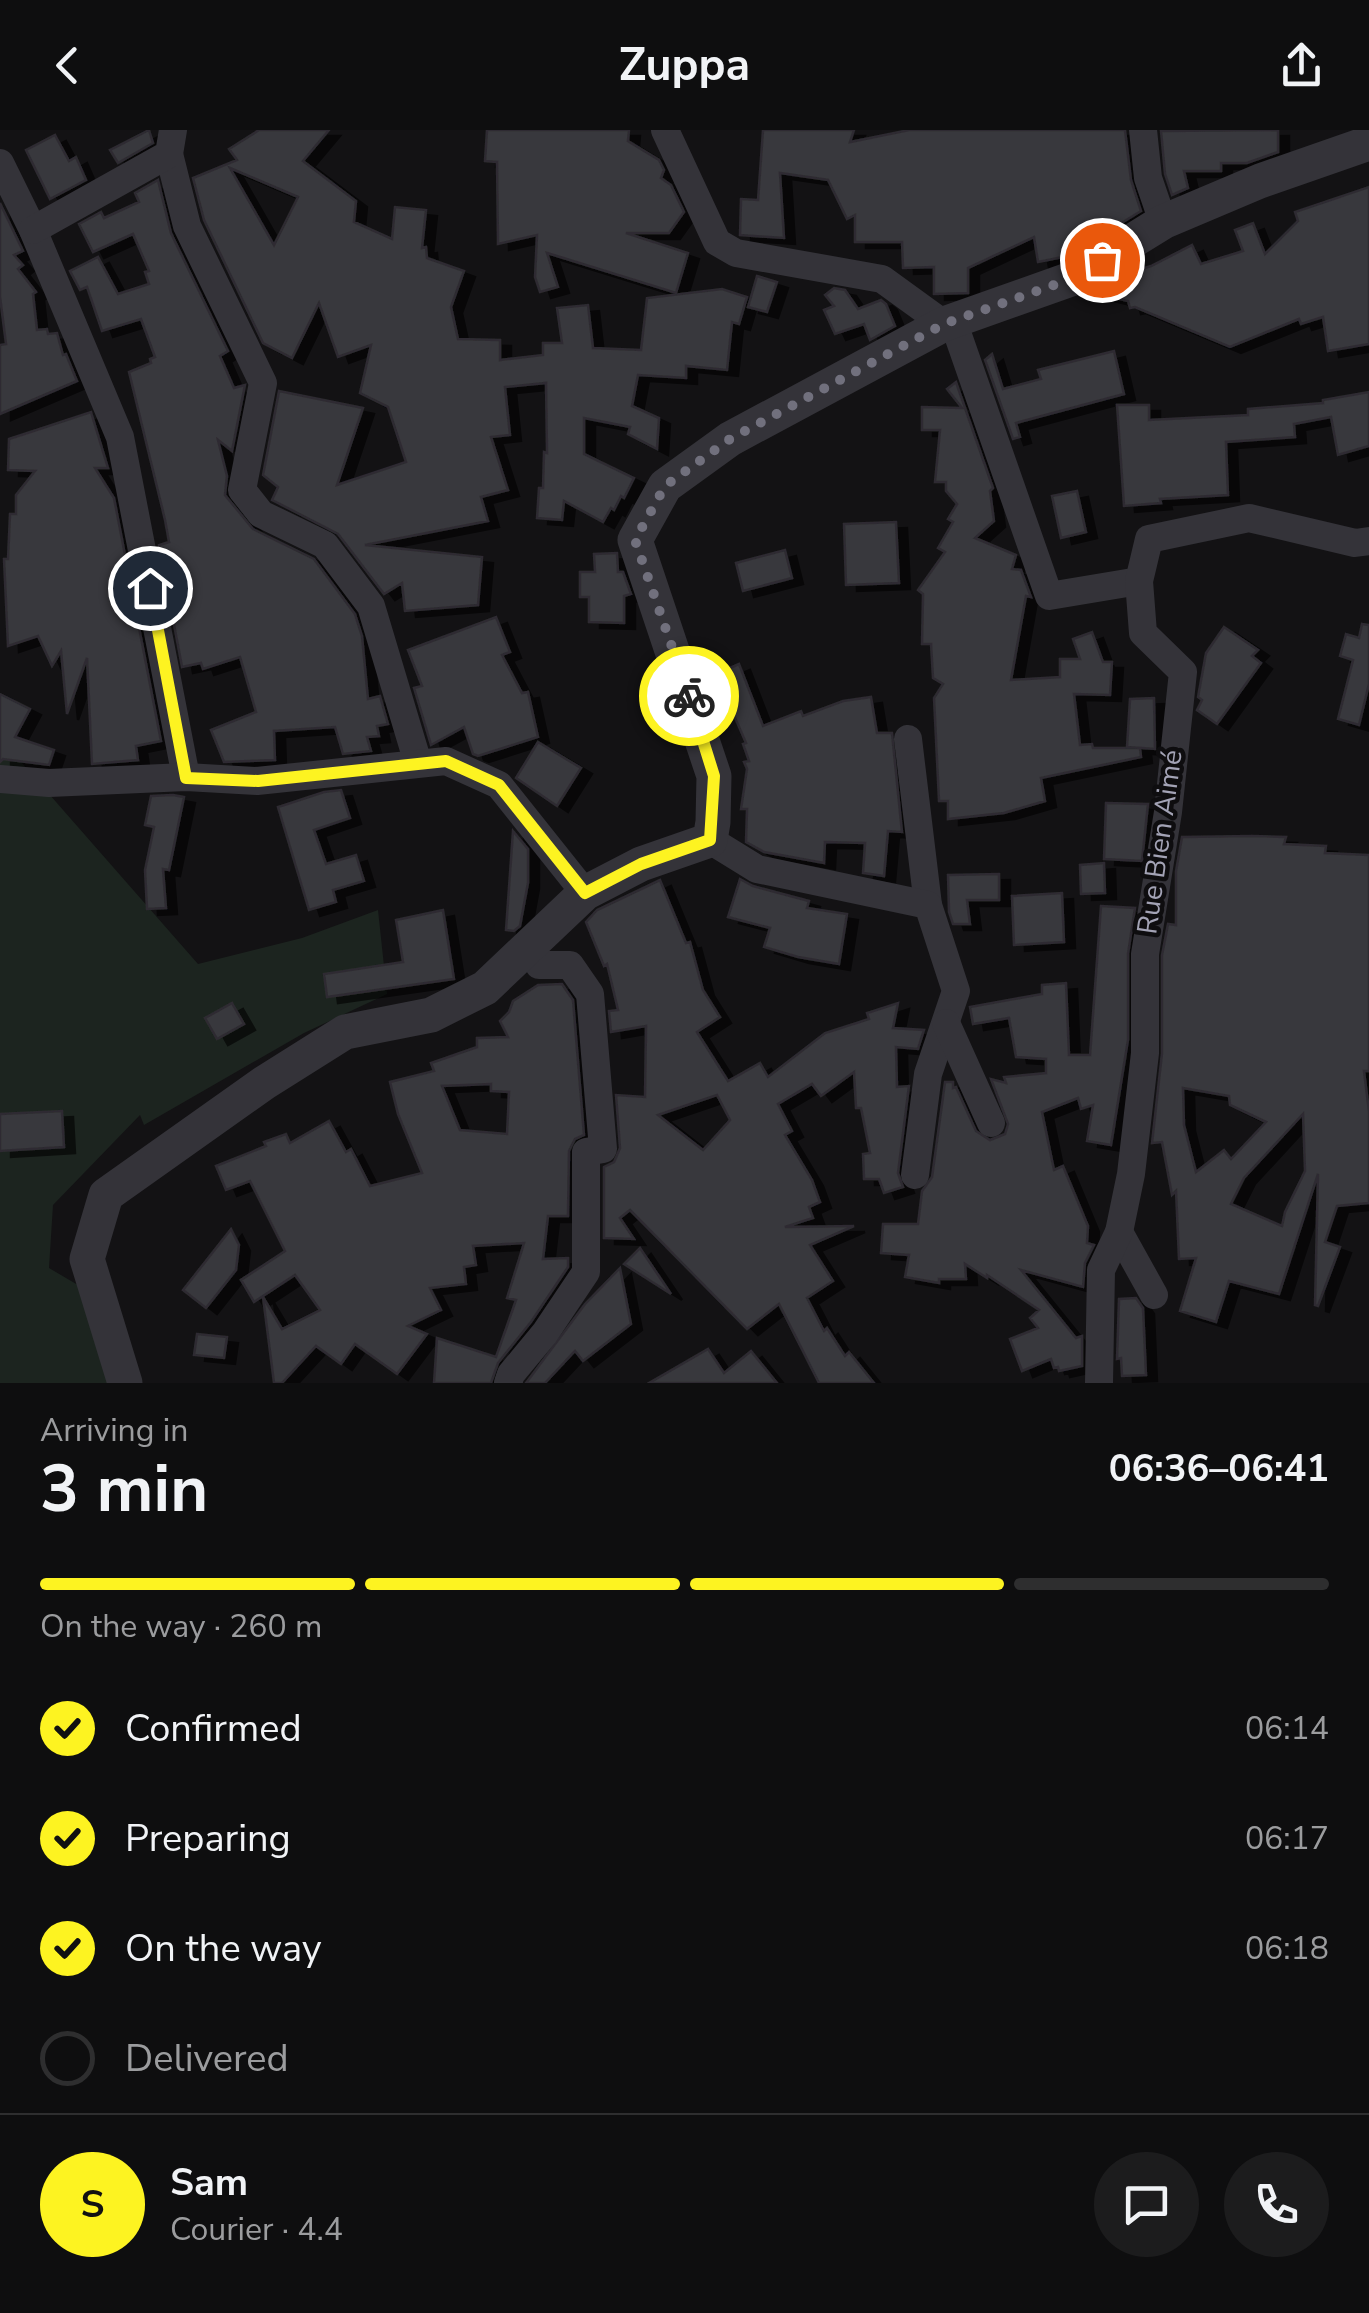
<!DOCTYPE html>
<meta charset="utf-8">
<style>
:root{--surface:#0e0e0f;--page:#1c1c1d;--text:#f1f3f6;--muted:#9b9c9e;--line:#2e2e2f;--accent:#fdf321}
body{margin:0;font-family:"Nunito Sans",sans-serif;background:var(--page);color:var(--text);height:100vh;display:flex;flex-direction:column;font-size:38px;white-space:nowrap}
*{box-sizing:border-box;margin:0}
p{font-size:32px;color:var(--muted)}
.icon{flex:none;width:55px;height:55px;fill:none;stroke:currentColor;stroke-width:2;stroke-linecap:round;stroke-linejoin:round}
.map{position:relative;height:1253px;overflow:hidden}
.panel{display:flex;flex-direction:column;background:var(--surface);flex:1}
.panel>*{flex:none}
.pin{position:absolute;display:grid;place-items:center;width:85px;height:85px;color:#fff;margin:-42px;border:5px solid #fff;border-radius:50%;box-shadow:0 2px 10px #0007}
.courier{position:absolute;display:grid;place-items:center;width:100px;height:100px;margin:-50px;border:8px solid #fdf321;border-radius:50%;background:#fff;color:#222;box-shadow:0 2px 12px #0007}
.head em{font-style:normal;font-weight:700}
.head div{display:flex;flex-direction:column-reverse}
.head{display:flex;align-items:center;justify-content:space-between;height:170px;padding:0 40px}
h1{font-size:65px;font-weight:700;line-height:75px}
.bar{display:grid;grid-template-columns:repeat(4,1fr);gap:15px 10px;align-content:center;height:120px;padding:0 40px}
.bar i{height:12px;border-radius:8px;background:var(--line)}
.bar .active{background:var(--accent)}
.bar p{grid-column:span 4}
.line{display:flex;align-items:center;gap:25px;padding:0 40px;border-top:2px solid var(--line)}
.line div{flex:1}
.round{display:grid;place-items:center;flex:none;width:105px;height:105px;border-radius:52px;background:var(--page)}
ol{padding:0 40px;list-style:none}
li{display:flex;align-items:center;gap:30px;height:110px}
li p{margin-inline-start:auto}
li .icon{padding:10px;border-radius:50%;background:var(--accent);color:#111;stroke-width:4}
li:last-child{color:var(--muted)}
li i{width:55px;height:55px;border:5px solid var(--line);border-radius:50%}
header{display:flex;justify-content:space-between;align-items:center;height:130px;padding:0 40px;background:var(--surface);font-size:45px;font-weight:700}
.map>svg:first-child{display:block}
.green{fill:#1c241f}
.building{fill:#38373c;stroke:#2d2c30;stroke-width:2.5;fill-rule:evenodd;filter:url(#shadow)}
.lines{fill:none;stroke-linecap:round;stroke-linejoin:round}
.minor{stroke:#343339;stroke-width:28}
.tertiary{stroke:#343339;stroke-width:35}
.done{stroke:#71707d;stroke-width:10;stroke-dasharray:0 18}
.route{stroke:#fdf321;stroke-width:12}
.labels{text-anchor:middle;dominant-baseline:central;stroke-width:9;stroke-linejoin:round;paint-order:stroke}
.street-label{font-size:28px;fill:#a3a3b5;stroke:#0e0d0f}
</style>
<header><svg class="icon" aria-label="back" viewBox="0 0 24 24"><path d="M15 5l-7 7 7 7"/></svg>Zuppa<svg class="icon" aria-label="share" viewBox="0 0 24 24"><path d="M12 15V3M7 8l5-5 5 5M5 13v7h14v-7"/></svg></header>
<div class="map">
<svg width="1369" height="1253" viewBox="0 0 1369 1253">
<defs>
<filter id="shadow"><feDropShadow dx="11" dy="6" stdDeviation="0" flood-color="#0009"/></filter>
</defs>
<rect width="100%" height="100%" fill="#131214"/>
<polygon class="green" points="0,608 198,834 302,808 378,780 387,864 304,903 144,995 140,985 53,1075 49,1138 83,1158 109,1253 0,1253"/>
<g class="building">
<polygon points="149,0 153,13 118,33 110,20"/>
<path d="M259,0H329L303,31L356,71L354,92L392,109L395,77L426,80L422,118L426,117L427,128L464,141L451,177L458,209L500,210V230L543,225V213H562L557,178L588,175L593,218L641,220L647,168L722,159L747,167L739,194L732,192L727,240L686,236V248L638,245L632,276L659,288L657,319L628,304L630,297L584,288V324L634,348L624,368L621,366L614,380L611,378L603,392L564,371L562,390L537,388L539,358H543L544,322L547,323L546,253L505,257L510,305L491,307L508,360L481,367L488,391L365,415L482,427L478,475L405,481L402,453L384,464L338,404L272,370L278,357L263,345L279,261L363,278L337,355L406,332L388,277L360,263L371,215L338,227L319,173L292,228L263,213L204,90L193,48L237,30L229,19ZM230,38L298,67L274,115Z"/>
<polygon points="487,0 629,0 628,11 659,30 664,40 661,48 671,55 684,82 669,103 626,103 688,123 676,163 547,123 558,157 540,162 535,147 537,105 498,114 497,32 485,31"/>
<polygon points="763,0 854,0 850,12 909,0 1125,0 1131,50 1141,81 1068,126 1038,132 1034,107 968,138 968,163 934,164 934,137 903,138 902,112 855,112 855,85 847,89 828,50 780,43 784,108 740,105 741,69 758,70"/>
<polygon points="1278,0 1278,22 1247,33 1221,33 1221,41 1184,41 1188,58 1172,65 1165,44 1161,1"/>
<polygon points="55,5 69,31 76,27 86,50 50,69 26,20"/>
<polygon points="158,50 171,103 228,221 220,226 234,258 245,255 232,321 218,310 227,346 225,365 253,399 314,429 355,484 362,506 368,569 380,566 388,594 377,596 379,606 367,607 371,621 343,624 335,597 274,601 275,630 224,632 211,600 256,582 240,527 203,539 201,533 182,537 159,415 169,412 165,390 129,242 151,233 150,229 155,227 141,189 102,201 87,157 80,160 70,141 98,127 118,164 149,154 145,142 149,141 133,104 93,122 79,94 101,82 104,88 139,72 135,63"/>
<polygon points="1369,57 1369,214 1328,221 1323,187 1301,194 1299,189 1230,217 1135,177 1130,178 1128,171 1090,162 1113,148 1151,136 1192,115 1201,134 1243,121 1235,100 1253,93 1265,124 1298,91 1295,82"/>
<polygon points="0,73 23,121 14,125 23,135 18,139 36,162 33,164 37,200 47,199 48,204 57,203 63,225 66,224 77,251 0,284 0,215 6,214 0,167"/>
<polygon points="757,146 777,152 767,182 748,177"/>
<polygon points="834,158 845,160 858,179 881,170 886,174 895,196 870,210 864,194 835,204 824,180 834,176 825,165"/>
<polygon points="1114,221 1124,264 1016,293 1020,307 1013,309 985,230 992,224 1003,259 1041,249 1038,240"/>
<polygon points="956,252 993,358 990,361 994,391 975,408 1016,425 1012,439 1021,440 1031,467 1026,466 1011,550 1060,547 1060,529 1080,529 1073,509 1092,502 1103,532 1112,532 1110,565 1074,564 1080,615 1092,614 1093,618 1140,618 1141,627 1041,648 1045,671 1004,683 948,689 948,671 939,671 934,568 943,554 933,548 931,514 922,514 923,464 918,460 945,422 938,418 953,392 948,389 957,374 946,361 946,352 935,352 940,300 922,300 922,277 962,278 947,259"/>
<polygon points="1369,262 1369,316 1338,325 1331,287 1294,294 1295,307 1226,312 1228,365 1160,369 1161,373 1124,376 1117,275 1149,275 1149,290 1248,285 1248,279 1323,273 1323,270"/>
<polygon points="91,282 108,338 95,338 114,368 161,611 136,616 138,630 92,634 87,528 67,584 61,521 52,536 38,506 8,516 4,429 8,429 10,384 16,384 16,365 35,341 8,340 9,309"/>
<polygon points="1077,361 1086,402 1061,408 1052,366"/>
<polygon points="896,392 899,453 846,455 844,394"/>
<polygon points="785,420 792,448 743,461 736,433"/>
<polygon points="617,423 618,442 623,442 631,464 624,466 624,493 589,492 589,467 580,467 580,442 595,442 594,424"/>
<polygon points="496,487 510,522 502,525 522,563 528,562 538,607 478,626 473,624 464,597 431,615 414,558 422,556 408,520"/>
<polygon points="1362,494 1369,495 1369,554 1359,595 1338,589 1353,530 1340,526 1346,504 1359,508"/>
<polygon points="1224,497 1258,520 1252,526 1261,533 1217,594 1197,580 1202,570 1198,567 1206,523"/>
<polygon points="739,534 763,596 801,581 803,586 843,571 871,567 877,603 892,603 902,702 888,701 884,746 863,743 865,713 825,712 824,733 764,722 746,712 747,679 741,679 747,639 744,632 749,631 743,614 746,613 716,544"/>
<polygon points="0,564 30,579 15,607 54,620 49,635 3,629 0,632"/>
<polygon points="1154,568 1155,619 1127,617 1130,569"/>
<polygon points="538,612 581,638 557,676 516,648"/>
<polygon points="341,660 350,688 314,700 326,734 356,725 364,751 333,760 336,772 309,780 278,677 324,662"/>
<polygon points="173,665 184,667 169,740 163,739 166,778 147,779 145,740 154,697 145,695 151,666"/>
<polygon points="1106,673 1148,674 1142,731 1104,729"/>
<polygon points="513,701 528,719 528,753 520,796 514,801 506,800"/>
<path d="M1252,706L1286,707L1284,714L1326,716L1325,723L1369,725V941H1364L1369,981V1073L1337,1076L1325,1112L1340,1117L1318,1176L1315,1175L1318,1044L1279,1164L1229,1151L1216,1192L1180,1181L1196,1128L1179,1129L1176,1061L1172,1065L1162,1012L1152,1013L1162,923V825L1168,794L1176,795V741L1182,707ZM1183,958L1229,966L1230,975L1266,992L1231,1029L1224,1020L1196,1042L1184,995ZM1303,984L1305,1041L1285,1082L1282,1096L1231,1074L1244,1048Z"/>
<polygon points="1104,733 1105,763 1081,764 1080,735"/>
<polygon points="999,744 999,770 967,770 970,794 953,794 949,782 948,745"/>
<polygon points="740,749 753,756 809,771 807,778 847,784 839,834 798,827 764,817 770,798 728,787"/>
<path d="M660,750L686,813L690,812L703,860L720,887L697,902L728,951L760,933L768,947L825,903L869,889L867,883L898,873L893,898L924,900L918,919L896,917L897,957L909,956L898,1043L903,1057L884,1063L879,1049H864L863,1024L870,1023L861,978H856L854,942L821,966L812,954L778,974L792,1001L785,1005L812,1050L820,1072L809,1077L813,1088L785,1097L854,1096L810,1115L833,1151L807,1168L824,1201L827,1198L845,1226L849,1222L874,1253H819L779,1174L747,1199L630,1080L620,1088L634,1109L604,1108V1037L614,1032L620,1018L616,965L645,967L646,896L611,902L609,881L618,880L607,834L604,836L586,792L597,780ZM717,965L730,990L703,1020L658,985Z"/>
<polygon points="1062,763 1064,812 1014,815 1012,766"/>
<polygon points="1101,776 1135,778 1128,824 1128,910 1111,1015 1087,1011 1093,975 1081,979 1078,968 1042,982 1054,1040 1063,1036 1088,1096 1087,1113 1094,1115 1085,1133 1083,1157 1021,1140 1076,1208 1082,1206 1082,1236 1059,1241 1058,1237 1054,1238 1051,1229 1022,1241 1010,1209 1038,1198 1030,1188 1039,1180 987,1145 987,1148 965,1134 966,1149 939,1149 939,1153 905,1147 909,1125 881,1123 883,1094 918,1094 922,1061 932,1047 945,952 953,952 953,958 956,957 976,1001 990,1010 1005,1004 1008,994 991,949 1006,953 1004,947 1046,943 1046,929 1016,927 1009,888 973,894 970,877 1042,864 1042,855 1066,853 1069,925 1090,925"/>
<polygon points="443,780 454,849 327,867 324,844 403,832 396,790"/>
<path d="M562,854L573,870L584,1005L575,1009L569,1021L568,1086H548L543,1129L568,1128V1137L531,1192L498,1233L491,1253H434L437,1208L496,1227L516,1170L507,1168L524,1113L473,1116L476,1135L464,1137L466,1154L430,1158L441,1180L408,1196L427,1204L397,1244L355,1214L341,1234L316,1216L282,1253H274L263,1167L282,1199L320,1180L295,1145L254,1172L241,1150L285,1121L250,1051L226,1060L216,1036L266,1016L264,1012L286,1004L290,1013L329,991L346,1022L351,1019L370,1056L422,1043L398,984L390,952L434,941L431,933L477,917V908L508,907L500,891L509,882L513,871L538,855ZM491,954V961L509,962L507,1004L460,1000L442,956Z"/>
<polygon points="232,873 244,894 217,909 205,888"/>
<polygon points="62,981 64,1017 0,1021 0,984"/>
<polygon points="231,1099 239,1115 236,1140 206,1178 183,1160"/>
<polygon points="640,1118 671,1164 624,1134"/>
<polygon points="620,1138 631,1194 583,1231 575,1221 545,1253 526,1253 585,1174"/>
<polygon points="1136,1168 1143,1178 1146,1245 1122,1246 1121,1228 1117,1229 1119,1169"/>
<polygon points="197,1204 227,1207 224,1228 194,1225"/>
<polygon points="708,1219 724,1243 751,1221 777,1253 649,1253"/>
</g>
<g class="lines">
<g class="minor">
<polyline points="665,0 717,112 736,123 882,149 944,194"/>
<polyline points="1143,0 1148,48 1163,92"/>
<polyline points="169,24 187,96 263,253 242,360 261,384 325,415 371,476 418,633"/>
<polyline points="0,33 33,100 120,307 186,647"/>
<polyline points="33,100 169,24 173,0"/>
<polyline points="953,191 1049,466 1139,451"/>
<polyline points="908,609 928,775"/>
<polyline points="0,649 49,653 186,647 257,651 446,631 499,655 585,763"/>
<polyline points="710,710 757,739 928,775 956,861 928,944 915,1045"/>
<polyline points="946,893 991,993"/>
<polyline points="1119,1102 1154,1165"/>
<polyline points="508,1253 511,1244 545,1203 586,1142 586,1022 603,1019 590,864 570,835 539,835 528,815"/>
<polyline points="1099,1253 1101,1140 1119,1102 1131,1044 1145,923 1145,824 1168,682 1183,542 1143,503 1139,451 1149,409 1249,388 1355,413 1369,411"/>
</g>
<polyline class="tertiary" points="125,1253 87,1129 106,1065 264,953 345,902 431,885 485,858 585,763 641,734 710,710 713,692 714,646 635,410 665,356 730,309 944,194 1071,149 1163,92 1260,51 1369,13"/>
</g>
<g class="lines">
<polyline class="done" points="689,566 635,410 665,356 730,309 944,194 1071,149 1102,130"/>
<polyline class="route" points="150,458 186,648 258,651 446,631 499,655 585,763 641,734 710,710 714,646 689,566"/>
</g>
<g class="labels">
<g class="street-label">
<text transform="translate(1160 712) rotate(-82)">Rue Bien Aimé</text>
</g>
</g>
</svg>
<div class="pin" style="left:1102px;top:130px;background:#ea580c"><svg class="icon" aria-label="bag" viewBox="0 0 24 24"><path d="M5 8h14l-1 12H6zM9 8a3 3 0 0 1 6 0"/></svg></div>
<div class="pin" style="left:150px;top:458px;background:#1f2937"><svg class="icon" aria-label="home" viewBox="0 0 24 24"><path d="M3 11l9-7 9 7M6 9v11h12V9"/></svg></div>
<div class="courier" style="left:689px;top:566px"><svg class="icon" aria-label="bike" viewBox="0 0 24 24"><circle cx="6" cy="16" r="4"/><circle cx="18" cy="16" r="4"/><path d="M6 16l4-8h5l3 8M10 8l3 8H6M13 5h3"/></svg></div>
</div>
<section class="panel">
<div class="head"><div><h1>3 min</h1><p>Arriving in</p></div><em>06:36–06:41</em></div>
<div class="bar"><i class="active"></i><i class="active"></i><i class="active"></i><i></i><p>On the way · 260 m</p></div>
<ol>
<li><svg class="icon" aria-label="check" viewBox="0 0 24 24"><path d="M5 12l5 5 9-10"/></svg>Confirmed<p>06:14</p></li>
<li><svg class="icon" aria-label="check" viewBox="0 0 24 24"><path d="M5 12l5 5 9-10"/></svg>Preparing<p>06:17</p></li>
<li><svg class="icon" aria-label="check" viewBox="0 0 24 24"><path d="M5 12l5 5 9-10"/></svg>On the way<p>06:18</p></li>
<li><i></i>Delivered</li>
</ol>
<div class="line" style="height:180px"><b class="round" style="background:var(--accent);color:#111">S</b><div><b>Sam</b><p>Courier · 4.4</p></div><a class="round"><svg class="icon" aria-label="chat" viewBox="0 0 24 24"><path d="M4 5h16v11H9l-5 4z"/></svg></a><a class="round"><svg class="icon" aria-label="phone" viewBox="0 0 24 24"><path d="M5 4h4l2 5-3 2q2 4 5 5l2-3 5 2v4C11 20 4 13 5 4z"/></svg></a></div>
</section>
